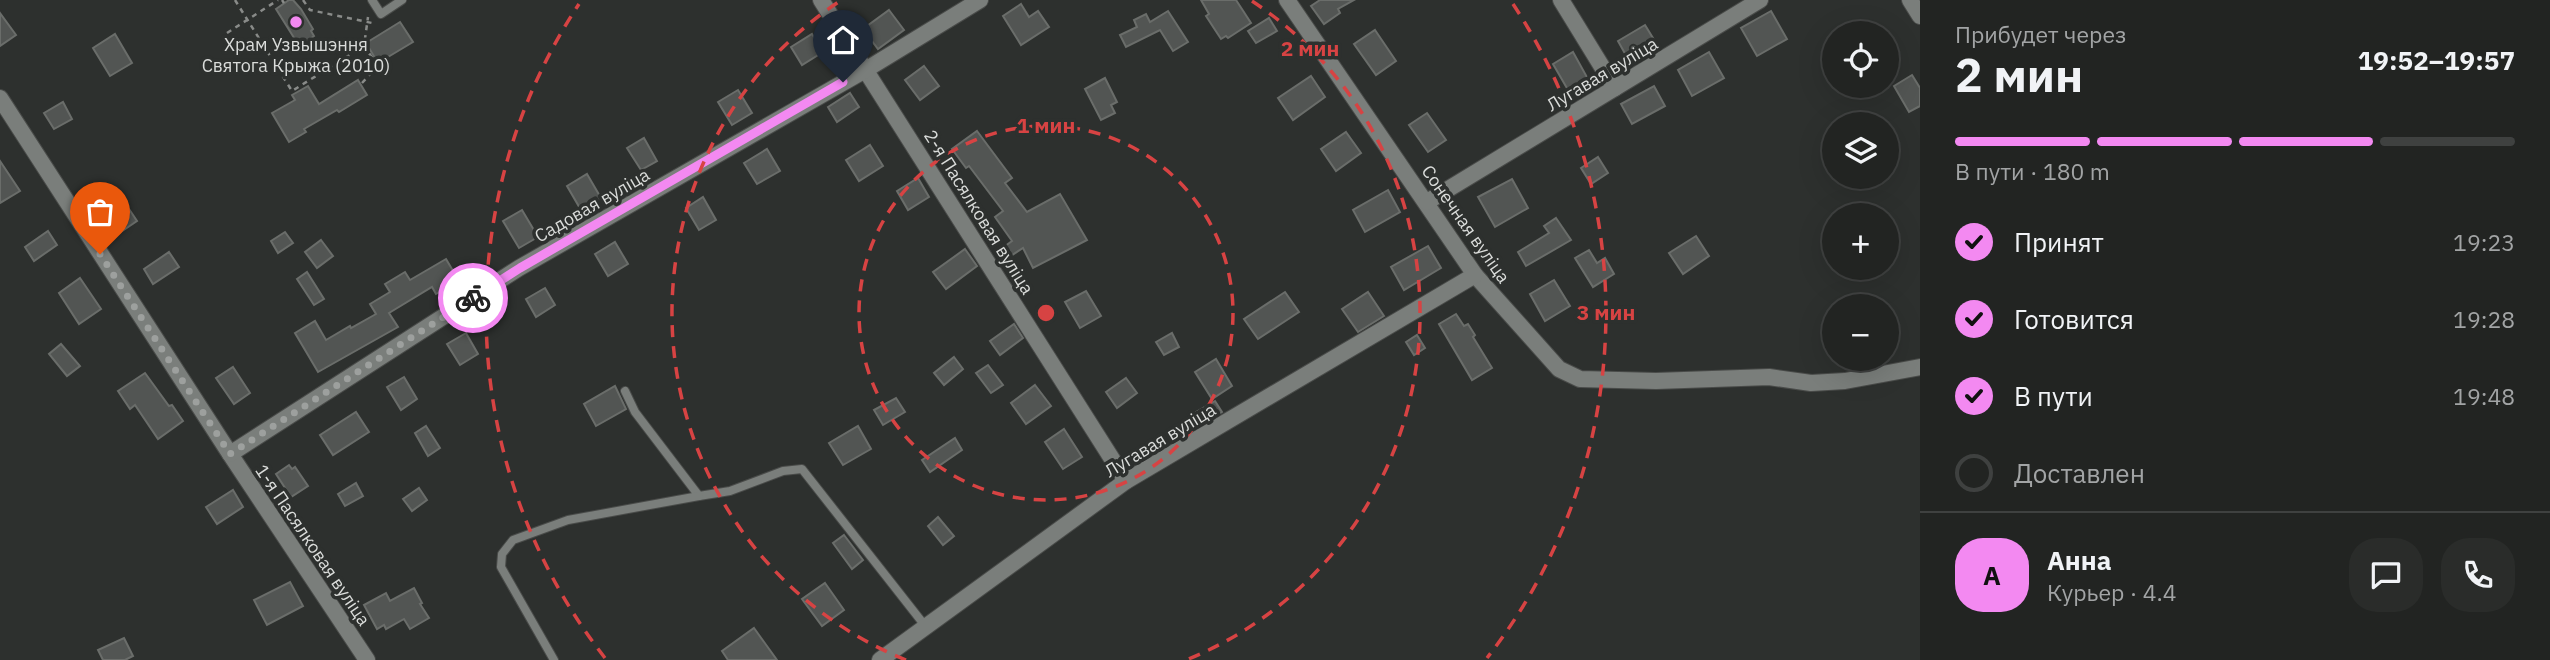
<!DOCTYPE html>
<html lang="ru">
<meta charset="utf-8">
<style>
:root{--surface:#222422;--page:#2a2c2a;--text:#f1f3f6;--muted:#a2a4a5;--line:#3f4140;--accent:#f389f1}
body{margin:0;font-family:"IBM Plex Sans",sans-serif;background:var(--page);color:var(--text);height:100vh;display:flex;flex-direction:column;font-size:26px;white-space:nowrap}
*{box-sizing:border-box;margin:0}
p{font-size:23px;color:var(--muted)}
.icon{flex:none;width:38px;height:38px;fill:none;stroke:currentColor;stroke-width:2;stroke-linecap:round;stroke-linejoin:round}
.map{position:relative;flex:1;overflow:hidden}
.sheet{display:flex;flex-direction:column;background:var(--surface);width:630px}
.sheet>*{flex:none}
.buttons{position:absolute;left:1822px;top:21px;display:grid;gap:14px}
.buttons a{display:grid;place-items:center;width:77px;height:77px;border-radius:50%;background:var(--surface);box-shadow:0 7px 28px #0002,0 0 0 2px var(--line);font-size:35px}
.pin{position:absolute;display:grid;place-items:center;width:60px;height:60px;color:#fff;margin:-72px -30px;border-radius:50% 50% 50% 0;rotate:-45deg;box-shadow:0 0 7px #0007}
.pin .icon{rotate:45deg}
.courier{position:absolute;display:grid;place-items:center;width:70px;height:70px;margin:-35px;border:5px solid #f389f1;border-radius:50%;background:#fff;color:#222;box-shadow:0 2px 9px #0007}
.summary em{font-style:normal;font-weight:700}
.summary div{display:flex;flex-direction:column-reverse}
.summary{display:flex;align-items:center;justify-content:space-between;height:119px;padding:0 35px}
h1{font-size:46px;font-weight:700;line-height:52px}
.bar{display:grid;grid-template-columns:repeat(4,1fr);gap:10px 7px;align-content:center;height:84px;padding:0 35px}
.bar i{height:9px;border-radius:5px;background:var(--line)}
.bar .on{background:var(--accent)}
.bar p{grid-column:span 4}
.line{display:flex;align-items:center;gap:18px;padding:0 35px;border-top:2px solid var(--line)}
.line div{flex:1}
.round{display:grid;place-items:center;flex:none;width:74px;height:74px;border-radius:28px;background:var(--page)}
ol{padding:0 35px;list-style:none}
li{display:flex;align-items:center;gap:21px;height:77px}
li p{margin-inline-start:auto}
li .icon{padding:7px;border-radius:50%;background:var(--accent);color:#111;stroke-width:4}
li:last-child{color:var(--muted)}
li i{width:38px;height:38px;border:4px solid var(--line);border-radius:50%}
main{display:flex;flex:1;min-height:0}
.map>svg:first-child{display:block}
.building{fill:#525553;stroke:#6a6d6a;stroke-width:2}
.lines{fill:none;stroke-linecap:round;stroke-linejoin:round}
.lane-casing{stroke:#494b49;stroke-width:10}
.street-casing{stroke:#494b49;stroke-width:18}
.path{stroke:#898b89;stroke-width:2.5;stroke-dasharray:5 5;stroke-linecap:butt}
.lane{stroke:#7a7e7b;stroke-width:8}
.street{stroke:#7a7e7b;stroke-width:16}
.done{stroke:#9da09e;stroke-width:7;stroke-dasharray:0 12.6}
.route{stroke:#f389f1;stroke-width:9}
.ring{fill:none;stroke:#d74343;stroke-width:3.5;stroke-dasharray:12 9}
.poi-dot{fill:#f389f1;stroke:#2d302e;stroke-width:2.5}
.labels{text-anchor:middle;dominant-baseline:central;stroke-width:7;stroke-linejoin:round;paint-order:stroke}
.poi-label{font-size:18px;fill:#dadcda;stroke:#2d302e}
.street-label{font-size:18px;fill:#dadcda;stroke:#2d302e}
.centre{fill:#d74343;stroke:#2d302e;stroke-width:3.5}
.ring-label{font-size:21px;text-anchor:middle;font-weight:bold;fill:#d74343;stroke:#2d302e;stroke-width:7;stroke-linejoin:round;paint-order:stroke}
</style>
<main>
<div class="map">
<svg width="1920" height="660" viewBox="0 0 1920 660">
<rect width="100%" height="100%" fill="#2d302e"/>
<g class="building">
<polygon points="289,0 293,0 301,9 313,29 311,31 314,36 303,44 300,39 296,41 276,9"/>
<polygon points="1201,0 1236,0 1251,23 1228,38 1226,36 1221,39 1206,16 1209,14"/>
<polygon points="1320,0 1354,0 1338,9 1340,13 1324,24 1311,6"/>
<polygon points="1021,4 1029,17 1038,11 1049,27 1021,45 1003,16"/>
<polygon points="889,10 904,30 878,49 863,29"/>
<polygon points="1168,11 1188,42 1173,51 1160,30 1126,47 1120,35 1137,27 1134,20 1146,14 1150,22"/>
<polygon points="1771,11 1787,39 1757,56 1741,28"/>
<polygon points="0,13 16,35 0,46"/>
<polygon points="1269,18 1277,31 1256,43 1248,31"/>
<polygon points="400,22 413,42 378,63 366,43"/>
<polygon points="1645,25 1656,43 1628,59 1618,41"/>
<polygon points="1375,30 1396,61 1376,75 1354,44"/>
<polygon points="115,34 132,63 110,76 93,48"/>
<polygon points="812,34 823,52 802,65 791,47"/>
<polygon points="1573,52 1588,79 1568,90 1553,64"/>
<polygon points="1709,52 1724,78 1692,96 1678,70"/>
<polygon points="924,66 939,86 920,100 905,80"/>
<polygon points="1912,75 1920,88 1920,106 1909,112 1894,86"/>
<polygon points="1311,76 1325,97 1293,120 1278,98"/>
<polygon points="1105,78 1117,102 1111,105 1115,113 1101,120 1085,89"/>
<polygon points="358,80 367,95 339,112 337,110 304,129 306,132 289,142 272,113 295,100 292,95 308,86 319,104"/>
<polygon points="1654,86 1665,106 1632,124 1621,104"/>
<polygon points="738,90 752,113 732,125 718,102"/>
<polygon points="850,93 859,107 837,122 828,107"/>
<polygon points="63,102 72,119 54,129 44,113"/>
<polygon points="1427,113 1446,140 1428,152 1409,125"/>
<polygon points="977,131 1012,178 1005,183 1027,212 1060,194 1087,240 1033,268 1023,248 1003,261 997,252 1012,241 995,217 1003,211 969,166 966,168 952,149"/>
<polygon points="1346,132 1361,153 1336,171 1321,149"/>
<polygon points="644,138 657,161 641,170 627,148"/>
<polygon points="870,145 883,166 859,181 846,160"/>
<polygon points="767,149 780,171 757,184 744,163"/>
<polygon points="1598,157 1608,173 1591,184 1581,168"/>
<polygon points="0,161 20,191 0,203"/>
<polygon points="587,174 601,198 581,210 567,186"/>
<polygon points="918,178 929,197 908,210 897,191"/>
<polygon points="1512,179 1528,208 1495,227 1478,197"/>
<polygon points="1388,190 1400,212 1365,232 1353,210"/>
<polygon points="119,194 137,221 119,233 101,206"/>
<polygon points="703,197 716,220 699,230 686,208"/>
<polygon points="522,210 538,237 519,248 503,221"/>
<polygon points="1556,218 1571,240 1526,266 1518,252 1549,233 1544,226"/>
<polygon points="48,231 57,245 34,261 25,247"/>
<polygon points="285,232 293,243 278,253 271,241"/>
<polygon points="1696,236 1709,256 1683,274 1669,253"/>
<polygon points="321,240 333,256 317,268 305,252"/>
<polygon points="615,242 628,264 608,276 595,254"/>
<polygon points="1428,246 1441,268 1404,290 1391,267"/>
<polygon points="965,249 977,266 946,289 933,272"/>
<polygon points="1589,250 1597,263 1605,258 1614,274 1593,287 1575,258"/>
<polygon points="169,252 179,267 153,284 144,269"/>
<polygon points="446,259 459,281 436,294 432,287 389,313 398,327 318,372 295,333 315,321 326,340 350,326 351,328 376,314 370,304 390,292 385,284 405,272 410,280"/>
<polygon points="307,272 324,299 314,305 297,279"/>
<polygon points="80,278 101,309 79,324 59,293"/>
<polygon points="1554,280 1570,306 1545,321 1530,294"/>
<polygon points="545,288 555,305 536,317 526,299"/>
<polygon points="1086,291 1101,316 1080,328 1065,302"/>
<polygon points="1285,292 1299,312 1258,339 1244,319"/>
<polygon points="1368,292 1384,316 1358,332 1342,309"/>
<polygon points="1456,314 1464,326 1468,324 1475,335 1473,337 1492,368 1472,380 1439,324"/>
<polygon points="1014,324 1023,338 1000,355 990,341"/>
<polygon points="466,333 478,354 460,365 447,344"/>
<polygon points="1172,333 1179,347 1164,355 1156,342"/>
<polygon points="1417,335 1425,348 1414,355 1406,342"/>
<polygon points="61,344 80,366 67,376 49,354"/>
<polygon points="954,357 963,369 944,385 934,373"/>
<polygon points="1216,359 1232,386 1212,399 1195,372"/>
<polygon points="988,365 1003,385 991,393 976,373"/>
<polygon points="233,367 250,393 234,404 216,378"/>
<polygon points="145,373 169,406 172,405 183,421 158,439 135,405 130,409 118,391"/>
<polygon points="404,377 417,399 401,410 387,387"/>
<polygon points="1126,378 1137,393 1117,408 1106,392"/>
<polygon points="1035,385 1051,406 1026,424 1011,403"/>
<polygon points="615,386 626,409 596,426 584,404"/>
<polygon points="896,398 905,412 883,425 874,410"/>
<polygon points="1215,401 1222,412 1203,424 1196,412"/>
<polygon points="356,412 369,432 333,455 320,435"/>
<polygon points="426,426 440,448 428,456 415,433"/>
<polygon points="858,426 871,449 843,465 829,443"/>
<polygon points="1064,429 1082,457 1063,469 1045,442"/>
<polygon points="955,438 962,450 930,472 922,460"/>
<polygon points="289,465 292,469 295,467 308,486 291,497 276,474"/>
<polygon points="356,483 363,496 345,506 338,494"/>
<polygon points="419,488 427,500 412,511 403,499"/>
<polygon points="233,490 243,507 217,524 206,507"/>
<polygon points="938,517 954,536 943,545 928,526"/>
<polygon points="844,535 863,560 852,569 833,543"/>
<polygon points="290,582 303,606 267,625 254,600"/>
<polygon points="825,583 844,610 822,626 802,599"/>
<polygon points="414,588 422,603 420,604 429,618 410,629 404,619 386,629 384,625 377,629 364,605 386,593 390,601"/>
<polygon points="754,628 777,660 728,660 722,651"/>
<polygon points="124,638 133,656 125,660 103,660 98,650"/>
</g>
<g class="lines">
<defs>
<g id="lane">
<polyline points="372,0 381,14 402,0"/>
<polyline points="625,391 635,412 699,496 730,491 783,471 802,469 926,627"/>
<polyline points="554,660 501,567 502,554 513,540 568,520 699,496"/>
</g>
<g id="street">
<polyline points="821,0 1126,481"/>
<polyline points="1287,0 1475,275 1559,369 1580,379 1656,381 1769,377 1811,383 1845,381 1920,367"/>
<polyline points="1561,0 1615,88"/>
<polyline points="1910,0 1920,16"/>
<polyline points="0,98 230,454 367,660"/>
<polyline points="1427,202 1760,0"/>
<polyline points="230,454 519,268 867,69 980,0"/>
<polyline points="880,660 1126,481 1475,275"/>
</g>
</defs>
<use href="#lane" class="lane-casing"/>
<use href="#street" class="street-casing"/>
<g class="path">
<polyline points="235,0 292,91 364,46"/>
<polyline points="282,0 284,3"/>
<polyline points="303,0 310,10 372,23"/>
<polyline points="227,33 278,0"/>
<polyline points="362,83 373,71 373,59 364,46 368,17"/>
</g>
<use href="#lane" class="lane"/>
<use href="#street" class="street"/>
</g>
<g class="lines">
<polyline class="done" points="100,254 230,454 473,298"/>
<polyline class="route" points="473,298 520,268 843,82"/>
</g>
<g class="ring">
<circle cx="1046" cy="313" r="187"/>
<path d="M906 660A374 374 0 0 1 840 1M1252 1A374 374 0 0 1 1186 660"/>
<path d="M605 658A560 560 0 0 1 579 4M1513 4A560 560 0 0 1 1487 658"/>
</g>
<circle class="poi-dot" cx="296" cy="22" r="7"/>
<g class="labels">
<g class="poi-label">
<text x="296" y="44">Храм Узвышэння<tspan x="296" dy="21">Святога Крыжа (2010)</tspan></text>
</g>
<g class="street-label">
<text transform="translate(1602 74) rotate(-31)">Лугавая вуліца</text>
<text transform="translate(592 205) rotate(-30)">Садовая вуліца</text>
<text transform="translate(979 212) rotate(58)">2-я Пасялковая вуліца</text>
<text transform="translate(1466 224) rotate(55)">Сонечная вуліца</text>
<text transform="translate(1160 440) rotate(-31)">Лугавая вуліца</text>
<text transform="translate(313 545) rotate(56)">1-я Пасялковая вуліца</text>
</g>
</g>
<circle cx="1046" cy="313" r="10" class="centre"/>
<g class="ring-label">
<text x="1310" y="56">2 мин</text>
<text x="1046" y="133">1 мин</text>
<text x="1606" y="320">3 мин</text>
</g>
</svg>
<div class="buttons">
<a><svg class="icon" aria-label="locate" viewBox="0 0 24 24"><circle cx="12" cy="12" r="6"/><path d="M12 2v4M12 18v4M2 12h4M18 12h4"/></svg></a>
<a><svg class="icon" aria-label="layers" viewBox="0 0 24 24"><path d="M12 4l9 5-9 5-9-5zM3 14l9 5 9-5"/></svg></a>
<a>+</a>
<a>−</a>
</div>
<div class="pin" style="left:100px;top:254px;background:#ea580c"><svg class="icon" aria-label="bag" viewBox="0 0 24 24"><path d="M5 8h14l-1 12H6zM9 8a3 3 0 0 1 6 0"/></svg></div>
<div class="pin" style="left:843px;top:82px;background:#1f2937"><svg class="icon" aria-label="home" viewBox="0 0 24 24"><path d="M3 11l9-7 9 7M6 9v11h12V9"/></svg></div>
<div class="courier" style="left:473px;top:298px"><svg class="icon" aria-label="bike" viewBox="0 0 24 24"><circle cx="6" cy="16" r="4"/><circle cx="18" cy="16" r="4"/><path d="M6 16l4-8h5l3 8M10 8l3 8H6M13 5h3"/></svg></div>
</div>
<section class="sheet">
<div class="summary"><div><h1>2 мин</h1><p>Прибудет через</p></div><em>19:52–19:57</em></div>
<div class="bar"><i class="on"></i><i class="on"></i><i class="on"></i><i></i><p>В пути · 180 m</p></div>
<ol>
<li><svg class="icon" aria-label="check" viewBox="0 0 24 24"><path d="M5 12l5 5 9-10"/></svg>Принят<p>19:23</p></li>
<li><svg class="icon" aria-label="check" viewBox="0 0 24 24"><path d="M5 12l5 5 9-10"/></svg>Готовится<p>19:28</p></li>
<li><svg class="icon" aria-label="check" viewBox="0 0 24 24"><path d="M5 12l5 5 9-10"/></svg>В пути<p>19:48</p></li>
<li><i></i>Доставлен</li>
</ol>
<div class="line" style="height:126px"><b class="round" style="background:var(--accent);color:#111">А</b><div><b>Анна</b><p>Курьер · 4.4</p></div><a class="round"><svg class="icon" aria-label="chat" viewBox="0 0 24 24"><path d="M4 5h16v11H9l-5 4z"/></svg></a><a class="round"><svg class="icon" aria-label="phone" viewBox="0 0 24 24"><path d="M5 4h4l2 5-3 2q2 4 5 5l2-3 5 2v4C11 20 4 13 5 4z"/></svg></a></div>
</section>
</main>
